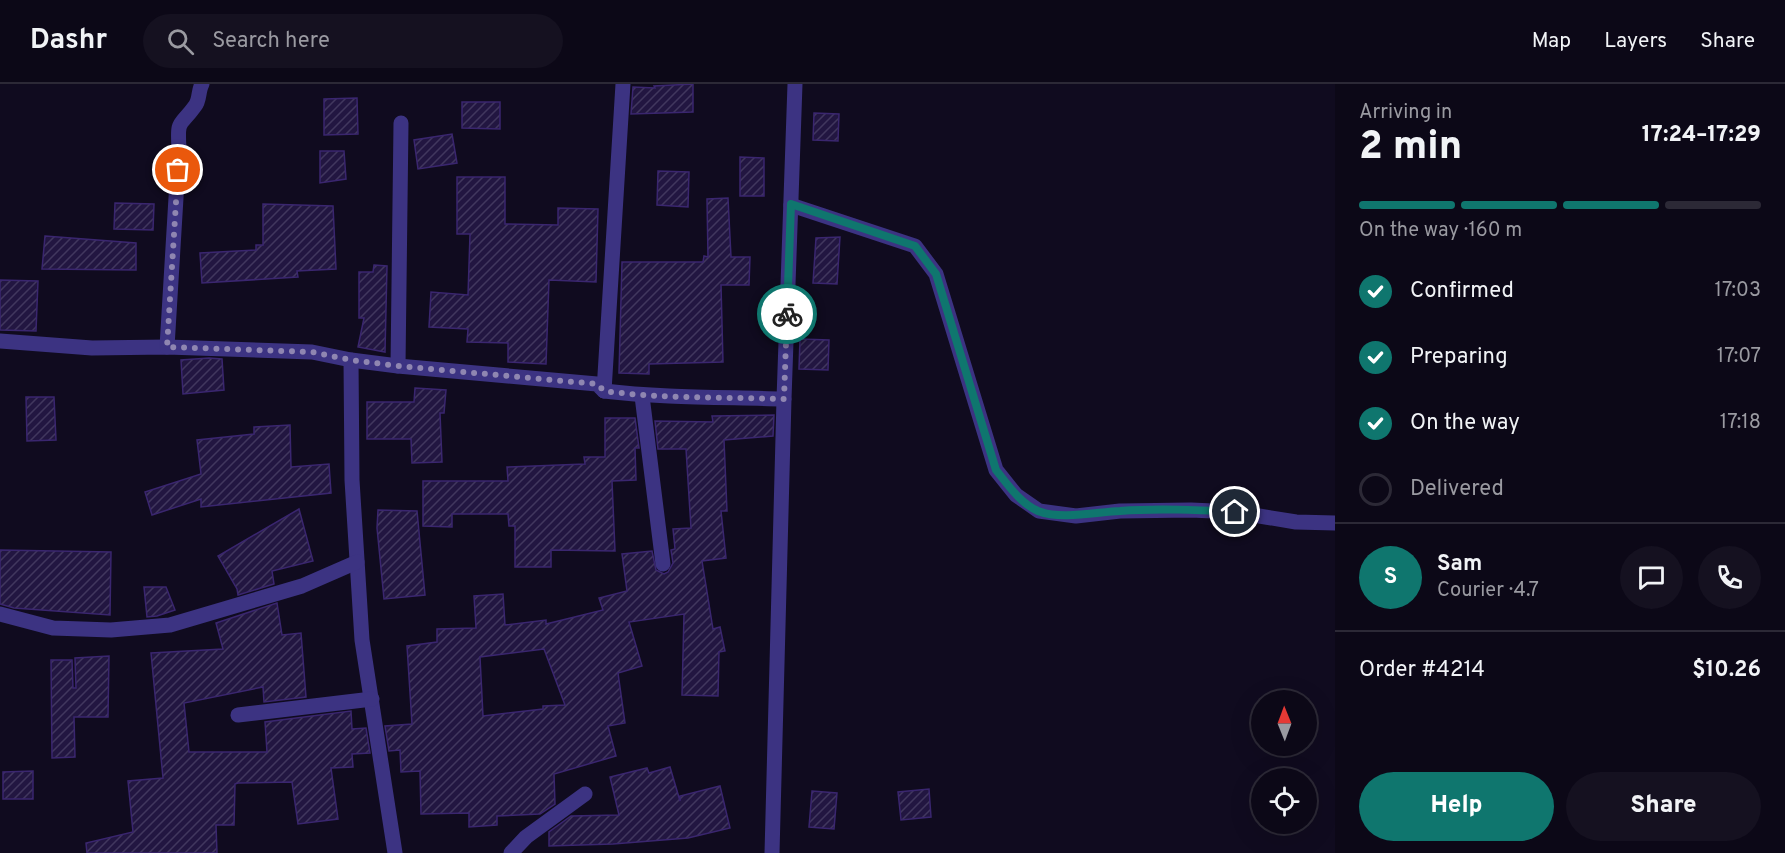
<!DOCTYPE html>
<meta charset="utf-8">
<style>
:root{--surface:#0c0817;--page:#151120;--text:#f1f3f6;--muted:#9a9aa1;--line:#2c2936;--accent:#0f766e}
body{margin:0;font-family:Overpass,sans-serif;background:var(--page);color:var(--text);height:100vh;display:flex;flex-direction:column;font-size:22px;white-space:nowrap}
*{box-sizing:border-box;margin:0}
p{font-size:20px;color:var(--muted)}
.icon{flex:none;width:33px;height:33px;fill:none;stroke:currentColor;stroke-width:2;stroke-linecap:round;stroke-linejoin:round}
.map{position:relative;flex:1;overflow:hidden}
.sheet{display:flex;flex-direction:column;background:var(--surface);width:450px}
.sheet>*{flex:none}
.needle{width:39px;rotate:359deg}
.tools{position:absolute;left:1251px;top:606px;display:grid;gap:12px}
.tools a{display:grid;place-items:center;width:66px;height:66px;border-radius:50%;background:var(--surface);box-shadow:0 6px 24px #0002,0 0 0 2px var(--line);font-size:30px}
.pin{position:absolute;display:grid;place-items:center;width:51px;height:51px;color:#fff;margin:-26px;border:3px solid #fff;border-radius:50%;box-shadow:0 2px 6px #0007}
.courier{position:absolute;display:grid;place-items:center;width:60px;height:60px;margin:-30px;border:4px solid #0f766e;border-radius:50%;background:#fff;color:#222;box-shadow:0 2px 8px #0007}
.headline em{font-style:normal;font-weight:800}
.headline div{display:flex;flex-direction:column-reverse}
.headline{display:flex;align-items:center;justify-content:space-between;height:102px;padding:0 24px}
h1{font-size:39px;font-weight:800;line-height:45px}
.bar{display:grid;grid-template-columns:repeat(4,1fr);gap:9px 6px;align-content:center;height:72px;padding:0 24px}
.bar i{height:8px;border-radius:4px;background:var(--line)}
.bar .active{background:var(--accent)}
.bar p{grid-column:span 4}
.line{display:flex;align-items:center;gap:15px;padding:0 24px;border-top:2px solid var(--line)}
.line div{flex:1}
.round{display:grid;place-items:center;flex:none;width:63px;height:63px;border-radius:32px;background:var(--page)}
ol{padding:0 24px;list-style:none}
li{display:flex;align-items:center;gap:18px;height:66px}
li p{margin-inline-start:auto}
li .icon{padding:6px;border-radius:50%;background:var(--accent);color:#fff;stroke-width:4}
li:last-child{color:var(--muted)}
li i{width:33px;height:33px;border:3px solid var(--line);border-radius:50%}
.cta{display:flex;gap:12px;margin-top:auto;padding:12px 24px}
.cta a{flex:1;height:69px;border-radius:36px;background:var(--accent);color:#fff;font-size:24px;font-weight:800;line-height:69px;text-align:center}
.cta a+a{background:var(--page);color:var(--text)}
header{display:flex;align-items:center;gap:36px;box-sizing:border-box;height:84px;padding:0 30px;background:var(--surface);border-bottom:2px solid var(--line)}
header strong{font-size:28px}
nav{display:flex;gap:33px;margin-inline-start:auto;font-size:21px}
.search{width:420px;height:54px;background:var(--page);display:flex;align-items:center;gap:15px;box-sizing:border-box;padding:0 21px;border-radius:33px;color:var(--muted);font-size:22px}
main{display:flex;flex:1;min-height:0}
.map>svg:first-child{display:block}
.building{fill:url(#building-hatch);stroke:#3a266f;stroke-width:1.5;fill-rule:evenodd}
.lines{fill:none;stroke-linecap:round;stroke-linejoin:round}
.minor{stroke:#3c3382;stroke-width:15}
.done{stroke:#8f86b1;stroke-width:6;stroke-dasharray:0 10.8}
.route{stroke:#0f766e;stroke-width:8}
</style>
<header>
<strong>Dashr</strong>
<div class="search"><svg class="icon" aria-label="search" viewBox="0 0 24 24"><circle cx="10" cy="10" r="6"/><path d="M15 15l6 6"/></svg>Search here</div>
<nav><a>Map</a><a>Layers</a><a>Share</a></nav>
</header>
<main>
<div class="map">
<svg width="1335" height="769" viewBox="0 0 1335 769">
<defs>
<pattern id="building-hatch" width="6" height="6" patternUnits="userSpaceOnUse" patternTransform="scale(1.5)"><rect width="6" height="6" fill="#221641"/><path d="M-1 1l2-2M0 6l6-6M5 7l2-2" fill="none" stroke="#41375e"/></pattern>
</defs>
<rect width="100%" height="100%" fill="#100b1f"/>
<g class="building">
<polygon points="693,0 693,28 631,30 633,3 655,4 654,2"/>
<polygon points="357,14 358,50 324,51 324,15"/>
<polygon points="462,18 500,18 500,45 462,44"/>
<polygon points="814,29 839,30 838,57 813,56"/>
<polygon points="452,50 457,79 418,85 414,56"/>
<polygon points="320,67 344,67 346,95 320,99"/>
<polygon points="740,73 764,74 764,112 740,112"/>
<polygon points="658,87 689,88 688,123 657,121"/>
<polygon points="457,93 505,93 505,140 558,141 558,124 598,125 596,198 549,196 546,280 508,278 508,259 467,258 468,245 429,243 431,208 468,211 470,150 457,150"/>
<polygon points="728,114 731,173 750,173 749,201 721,201 723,278 649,280 649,290 619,289 622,178 703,178 704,172 708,173 707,115"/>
<polygon points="115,119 154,120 153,146 114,145"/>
<polygon points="263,120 333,122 336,185 297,187 298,193 202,199 200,169 256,166 256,161 263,161"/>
<polygon points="45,152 136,159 136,186 42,185"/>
<polygon points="840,153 837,200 813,199 816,154"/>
<polygon points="374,181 387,182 385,268 358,263 364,234 359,234 359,188 373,188"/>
<polygon points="0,196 38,197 36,247 0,246"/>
<polygon points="800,255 829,256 828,286 799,285"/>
<polygon points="209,274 222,275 224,306 183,310 181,276"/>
<polygon points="415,304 446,306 444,329 440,329 442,378 412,379 411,355 367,355 367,318 414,318"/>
<polygon points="26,313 54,313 56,356 27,357"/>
<path d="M774,331L773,352L724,356L727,427H721L726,474L702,477L713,545L720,543L725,567L719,568L718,612L682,611L684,530L629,538L642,582L618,589L625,639L608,642L616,672L554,690L555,720L540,730L497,732V741L469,743V729L421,730L420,687L401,688L400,666L389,667L385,642L412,640L407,562L437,558V545L476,544L474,512L503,510L505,541L546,536V540L603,526L599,514L627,507L622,470L652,467L656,486L664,490L668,488L673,479L671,466L675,465L673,445L691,444L686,365H658L655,337L713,338L712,332ZM544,565L565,621L543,622V625L483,632L480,573Z"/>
<polygon points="605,334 635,334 639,364 635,364 636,396 612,397 615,467 551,466 551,483 515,483 515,442 509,442 508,430 452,430 452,443 423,442 423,397 508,397 507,383 585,380 584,373 605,373"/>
<polygon points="290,341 291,383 329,380 331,409 201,423 201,415 152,431 145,408 201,390 197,356 254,350 254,343"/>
<polygon points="299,425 313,477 272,487 274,500 238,511 237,505 218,472"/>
<polygon points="378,426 417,427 425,511 384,515 377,444"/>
<polygon points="0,466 111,468 110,531 14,524 0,520"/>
<polygon points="144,503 166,503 175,526 157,532 147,533"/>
<polygon points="277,519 282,551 301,549 306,613 264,618 263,603 184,619 189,668 267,668 265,638 351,627 352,645 366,644 370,669 352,670 353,683 331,684 338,735 298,740 292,698 238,699 235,700 234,741 216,741 217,769 87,769 86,759 133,748 128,697 163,694 151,569 223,565 216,539"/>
<polygon points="109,572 108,633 74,633 75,673 52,674 51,576 72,576 73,604 76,604 75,574"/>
<polygon points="670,683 680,717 680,712 720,702 730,744 688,754 613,760 549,762 549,748 571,732 619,731 610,693 647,684 649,689"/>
<polygon points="33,687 33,715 3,715 3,688"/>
<polygon points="929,705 931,733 901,736 898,708"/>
<polygon points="812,707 837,709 834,745 809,743"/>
</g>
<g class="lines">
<g class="minor">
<polyline points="791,121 915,162 936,190 996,386 1016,411 1039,427 1076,432 1120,427 1191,426 1235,428 1296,438 1335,439"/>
<path d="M0,257L92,264L167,263L312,268L351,276L398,282L597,300L604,307C663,314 724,313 784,315"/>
<path d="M167,263L179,64C177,34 180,43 195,22C200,16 198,7 202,0"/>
<polyline points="351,276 352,396 362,556 395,769"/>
<polyline points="398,282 401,39"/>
<polyline points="604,307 623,0"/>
<polyline points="642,312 663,480"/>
<polyline points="0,530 53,544 111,546 170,541 302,502 357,478"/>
<polyline points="238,631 372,615"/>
<polyline points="511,769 526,753 585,710"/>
<polyline points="772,769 784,315 795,0"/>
</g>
</g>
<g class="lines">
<path class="done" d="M178,86L167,263L312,268L351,276L398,282L597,300L604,307C663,315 724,313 784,315L787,230"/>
<path class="route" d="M787,230L791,120L915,162L936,190L996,386C1008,401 1020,419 1038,427C1060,436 1097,428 1120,427C1158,424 1197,426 1235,428"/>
</g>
</svg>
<div class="tools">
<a><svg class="needle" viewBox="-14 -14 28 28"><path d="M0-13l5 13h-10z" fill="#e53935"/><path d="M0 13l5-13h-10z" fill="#9a9aa1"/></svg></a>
<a><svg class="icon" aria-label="locate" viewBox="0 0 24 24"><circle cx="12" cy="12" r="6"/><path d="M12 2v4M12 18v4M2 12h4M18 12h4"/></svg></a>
</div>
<div class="pin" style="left:178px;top:86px;background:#ea580c"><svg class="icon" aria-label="bag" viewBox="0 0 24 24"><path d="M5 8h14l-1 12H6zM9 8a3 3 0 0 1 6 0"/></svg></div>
<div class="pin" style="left:1235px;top:428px;background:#1f2937"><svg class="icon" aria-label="home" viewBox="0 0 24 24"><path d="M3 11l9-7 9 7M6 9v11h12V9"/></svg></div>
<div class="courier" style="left:787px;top:230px"><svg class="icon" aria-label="bike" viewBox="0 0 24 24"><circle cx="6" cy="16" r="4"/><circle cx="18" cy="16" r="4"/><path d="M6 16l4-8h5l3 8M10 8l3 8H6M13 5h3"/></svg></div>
</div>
<section class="sheet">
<div class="headline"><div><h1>2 min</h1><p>Arriving in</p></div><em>17:24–17:29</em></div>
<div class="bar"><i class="active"></i><i class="active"></i><i class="active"></i><i></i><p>On the way · 160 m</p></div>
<ol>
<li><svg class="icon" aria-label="check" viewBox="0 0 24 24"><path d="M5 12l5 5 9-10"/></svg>Confirmed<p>17:03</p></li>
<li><svg class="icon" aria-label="check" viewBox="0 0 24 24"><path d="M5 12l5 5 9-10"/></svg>Preparing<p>17:07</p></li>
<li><svg class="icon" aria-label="check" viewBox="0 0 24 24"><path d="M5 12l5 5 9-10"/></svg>On the way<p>17:18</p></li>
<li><i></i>Delivered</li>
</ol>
<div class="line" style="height:108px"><b class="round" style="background:var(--accent);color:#fff">S</b><div><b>Sam</b><p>Courier · 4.7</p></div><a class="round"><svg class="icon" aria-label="chat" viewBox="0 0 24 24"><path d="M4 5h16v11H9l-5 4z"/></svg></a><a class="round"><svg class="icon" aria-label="phone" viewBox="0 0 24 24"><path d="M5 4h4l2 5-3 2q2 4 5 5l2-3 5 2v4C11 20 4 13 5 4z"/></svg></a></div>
<div class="line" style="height:78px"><div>Order #4214</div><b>$10.26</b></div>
<div class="cta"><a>Help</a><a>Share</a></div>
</section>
</main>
